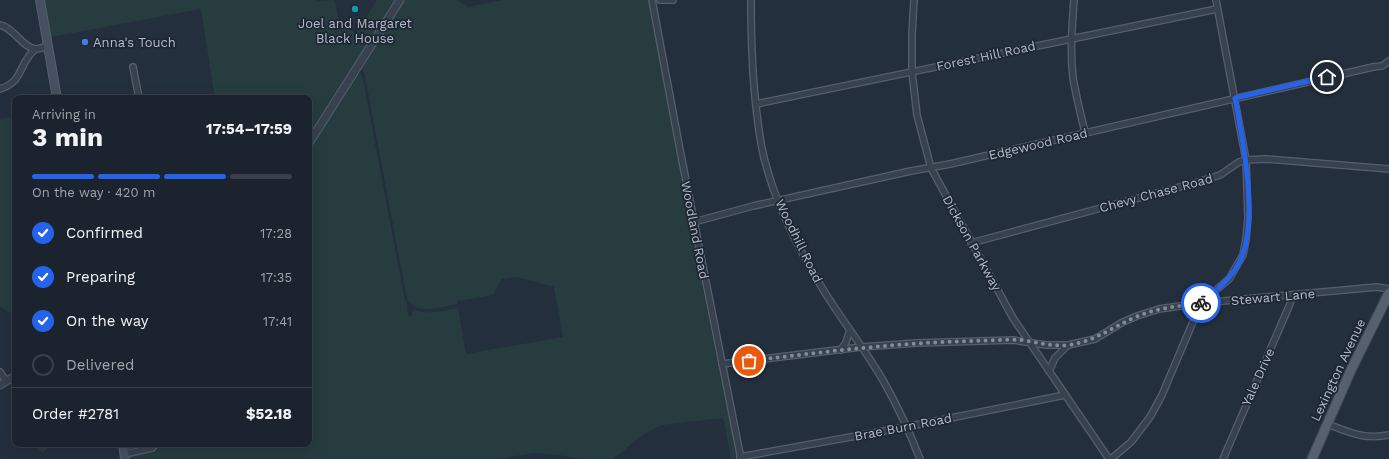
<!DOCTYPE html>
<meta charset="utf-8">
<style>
:root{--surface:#1b232e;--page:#242b36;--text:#f1f3f6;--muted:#a0a4aa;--line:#39404a;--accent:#2563eb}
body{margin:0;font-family:"Work Sans",sans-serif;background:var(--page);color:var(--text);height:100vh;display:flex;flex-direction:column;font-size:15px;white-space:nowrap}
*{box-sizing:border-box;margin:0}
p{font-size:13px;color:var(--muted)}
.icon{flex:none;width:22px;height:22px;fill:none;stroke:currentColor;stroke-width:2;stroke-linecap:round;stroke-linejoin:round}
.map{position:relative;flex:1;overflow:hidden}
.panel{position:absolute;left:12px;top:95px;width:300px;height:352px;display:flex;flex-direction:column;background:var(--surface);border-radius:8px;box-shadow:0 4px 16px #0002,0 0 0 1px var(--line)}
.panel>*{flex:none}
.pin{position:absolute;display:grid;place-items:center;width:34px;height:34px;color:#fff;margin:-17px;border:2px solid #fff;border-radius:50%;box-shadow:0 1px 4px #0007}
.courier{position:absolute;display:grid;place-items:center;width:40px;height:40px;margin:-20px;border:3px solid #2563eb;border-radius:50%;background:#fff;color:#222;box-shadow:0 1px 5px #0007}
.head em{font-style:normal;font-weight:700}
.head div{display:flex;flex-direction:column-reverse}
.head{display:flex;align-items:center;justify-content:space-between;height:68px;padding:0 20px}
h1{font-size:26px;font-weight:700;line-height:30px}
.bar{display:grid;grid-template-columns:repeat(4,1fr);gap:6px 4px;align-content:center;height:48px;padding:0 20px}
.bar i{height:5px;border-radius:3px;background:var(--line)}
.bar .active{background:var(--accent)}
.bar p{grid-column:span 4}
.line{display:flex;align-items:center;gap:10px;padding:0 20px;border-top:1px solid var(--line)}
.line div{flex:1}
ol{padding:0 20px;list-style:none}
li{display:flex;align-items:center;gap:12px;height:44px}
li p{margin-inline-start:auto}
li .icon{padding:4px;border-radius:50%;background:var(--accent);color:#fff;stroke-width:4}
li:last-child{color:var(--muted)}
li i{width:22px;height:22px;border:2px solid var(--line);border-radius:50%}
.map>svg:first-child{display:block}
.green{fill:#263c3f}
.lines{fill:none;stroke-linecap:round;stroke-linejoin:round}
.minor-casing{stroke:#565f6c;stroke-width:8}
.tertiary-casing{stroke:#565f6c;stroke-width:9}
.secondary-casing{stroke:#565f6c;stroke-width:10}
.primary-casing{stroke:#414a57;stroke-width:11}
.minor{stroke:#38414e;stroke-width:5.5}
.tertiary{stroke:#38414e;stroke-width:7}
.secondary{stroke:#465061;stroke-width:8}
.primary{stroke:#56606e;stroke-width:9}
.done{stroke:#828b98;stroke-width:4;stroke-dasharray:0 7.2}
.route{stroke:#2563eb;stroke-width:5}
.culture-dot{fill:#0f9aa8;stroke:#1d2633;stroke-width:1.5}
.shop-dot{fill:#3f7fe0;stroke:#1d2633;stroke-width:1.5}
.labels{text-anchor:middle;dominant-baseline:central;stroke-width:3.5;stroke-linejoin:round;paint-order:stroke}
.poi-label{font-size:13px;fill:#b4bcc9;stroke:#1d2633}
.street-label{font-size:13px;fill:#b4bcc9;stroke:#1d2633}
</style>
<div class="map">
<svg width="1389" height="459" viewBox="0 0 1389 459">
<rect width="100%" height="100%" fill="#242f3e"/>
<g class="green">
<path d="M45,0H317L318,1L335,0C339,21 336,23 356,33L377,0H397L309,139V98H215L201,9L51,37Z"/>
<path d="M403,0H457L468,7L503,0H649C674,136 699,272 727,408H728L738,459H731L724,421L722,418L662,425L644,434L613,459H579L559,455L534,453L497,459H133L130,444H309V148L355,74H361L363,80L404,296L407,304V311L409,316H411L412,312L413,310C428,315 443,311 458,308L466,354L563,337L554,287L517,277L502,279L493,295L457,301V304C440,307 418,316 407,299L365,76L361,66Z"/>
<polygon points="15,116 15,315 10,313 0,306 0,119"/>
<polygon points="33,444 46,444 49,446 43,453"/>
</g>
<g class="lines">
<defs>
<g id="minor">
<polyline points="652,0 680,150 741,459"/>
<polyline points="660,0 673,0"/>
<path d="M751,0C751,39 752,76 757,115C759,132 761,149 766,165C776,203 798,247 818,281C838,316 864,347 884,382C898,407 910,433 920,459"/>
<polyline points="914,0 912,34 912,72 917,115 931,168 1013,318 1109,459"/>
<path d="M1074,0C1072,26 1070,52 1073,78C1076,96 1081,115 1085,133"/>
<path d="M0,25C14,28 22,47 35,49C39,49 44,47 48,46"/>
<polyline points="133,67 139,98"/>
<path d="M0,89C16,84 18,76 25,62C28,57 31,53 35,49"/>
<polyline points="756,104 1217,9"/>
<polyline points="694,222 753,206 911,171 950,164 1373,67 1382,66 1389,61"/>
<polyline points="971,243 1198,182 1220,175 1239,162 1246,160 1266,159 1389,169"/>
<polyline points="841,350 846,342 850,330"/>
<polyline points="722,364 861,347 917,343 1013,340 1046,345 1068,345"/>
<polyline points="1049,371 1055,358 1068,345 1095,339 1123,322 1137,316 1159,309 1201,303 1377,287 1389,289"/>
<polyline points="0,372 6,381"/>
<path d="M1327,424C1349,432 1364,440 1389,435"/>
<polyline points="123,448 141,444"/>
<polyline points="125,454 152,448 156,444"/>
<polyline points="740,457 906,427 1065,395"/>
<polyline points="1111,459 1131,442 1150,417 1162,395 1201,303 1229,279 1243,255 1246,239 1248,217 1246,160 1216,0"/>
<polyline points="1223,459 1290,304 1292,295"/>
</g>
<g id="tertiary">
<polyline points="309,143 400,0"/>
<polyline points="0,385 15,376"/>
</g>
<g id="secondary">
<polyline points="40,0 57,98"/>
<polyline points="123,444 125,459"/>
</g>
<polyline id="primary" points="1312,459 1351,370 1389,293"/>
</defs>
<use href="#minor" class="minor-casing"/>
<use href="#tertiary" class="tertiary-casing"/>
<use href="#secondary" class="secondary-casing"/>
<use href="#primary" class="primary-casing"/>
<use href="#minor" class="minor"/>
<use href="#tertiary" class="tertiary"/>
<use href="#secondary" class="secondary"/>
<use href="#primary" class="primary"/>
</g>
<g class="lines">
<path class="done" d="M749,361C822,352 895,343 969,341C986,341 1004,339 1021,340C1037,342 1052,347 1069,345C1096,341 1112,327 1136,317C1156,308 1179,306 1201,303"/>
<path class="route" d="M1201,303C1216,291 1231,279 1240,261C1259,222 1243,140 1235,98L1327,77"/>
</g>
<circle class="culture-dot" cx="355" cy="9" r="4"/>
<circle class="shop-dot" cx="85" cy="42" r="4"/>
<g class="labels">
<g class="poi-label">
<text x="355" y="23">Joel and Margaret<tspan x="355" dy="15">Black House</tspan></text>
<text x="93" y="42" text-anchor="start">Anna's Touch</text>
</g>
<g class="street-label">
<text transform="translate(986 56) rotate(-12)">Forest Hill Road</text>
<text transform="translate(1038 144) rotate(-13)">Edgewood Road</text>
<text transform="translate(1156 193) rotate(-15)">Chevy Chase Road</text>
<text transform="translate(695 230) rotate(79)">Woodland Road</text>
<text transform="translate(799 241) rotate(64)">Woodhill Road</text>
<text transform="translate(972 243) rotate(61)">Dickson Parkway</text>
<text transform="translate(1273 297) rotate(-5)">Stewart Lane</text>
<text transform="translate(1338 370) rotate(-65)">Lexington Avenue</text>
<text transform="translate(1258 377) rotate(-66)">Yale Drive</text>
<text transform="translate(903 427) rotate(-11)">Brae Burn Road</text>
</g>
</g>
</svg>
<div class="pin" style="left:749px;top:361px;background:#ea580c"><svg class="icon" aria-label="bag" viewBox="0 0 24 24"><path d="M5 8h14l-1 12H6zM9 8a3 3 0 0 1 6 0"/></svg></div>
<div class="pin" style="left:1327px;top:77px;background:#1f2937"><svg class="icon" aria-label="home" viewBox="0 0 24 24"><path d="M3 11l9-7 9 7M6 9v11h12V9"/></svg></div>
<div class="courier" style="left:1201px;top:303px"><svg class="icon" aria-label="bike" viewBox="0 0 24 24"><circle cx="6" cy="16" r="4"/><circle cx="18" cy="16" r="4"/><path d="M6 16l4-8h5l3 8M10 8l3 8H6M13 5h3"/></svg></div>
<section class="panel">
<div class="head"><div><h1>3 min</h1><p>Arriving in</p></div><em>17:54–17:59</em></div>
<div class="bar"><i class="active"></i><i class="active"></i><i class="active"></i><i></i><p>On the way · 420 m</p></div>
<ol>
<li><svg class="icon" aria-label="check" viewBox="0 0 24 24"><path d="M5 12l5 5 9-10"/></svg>Confirmed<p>17:28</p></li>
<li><svg class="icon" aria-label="check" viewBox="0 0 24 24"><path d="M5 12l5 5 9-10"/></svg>Preparing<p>17:35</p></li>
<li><svg class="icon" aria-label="check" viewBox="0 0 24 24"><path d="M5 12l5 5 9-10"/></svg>On the way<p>17:41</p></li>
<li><i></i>Delivered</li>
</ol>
<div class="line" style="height:52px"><div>Order #2781</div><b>$52.18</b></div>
</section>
</div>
